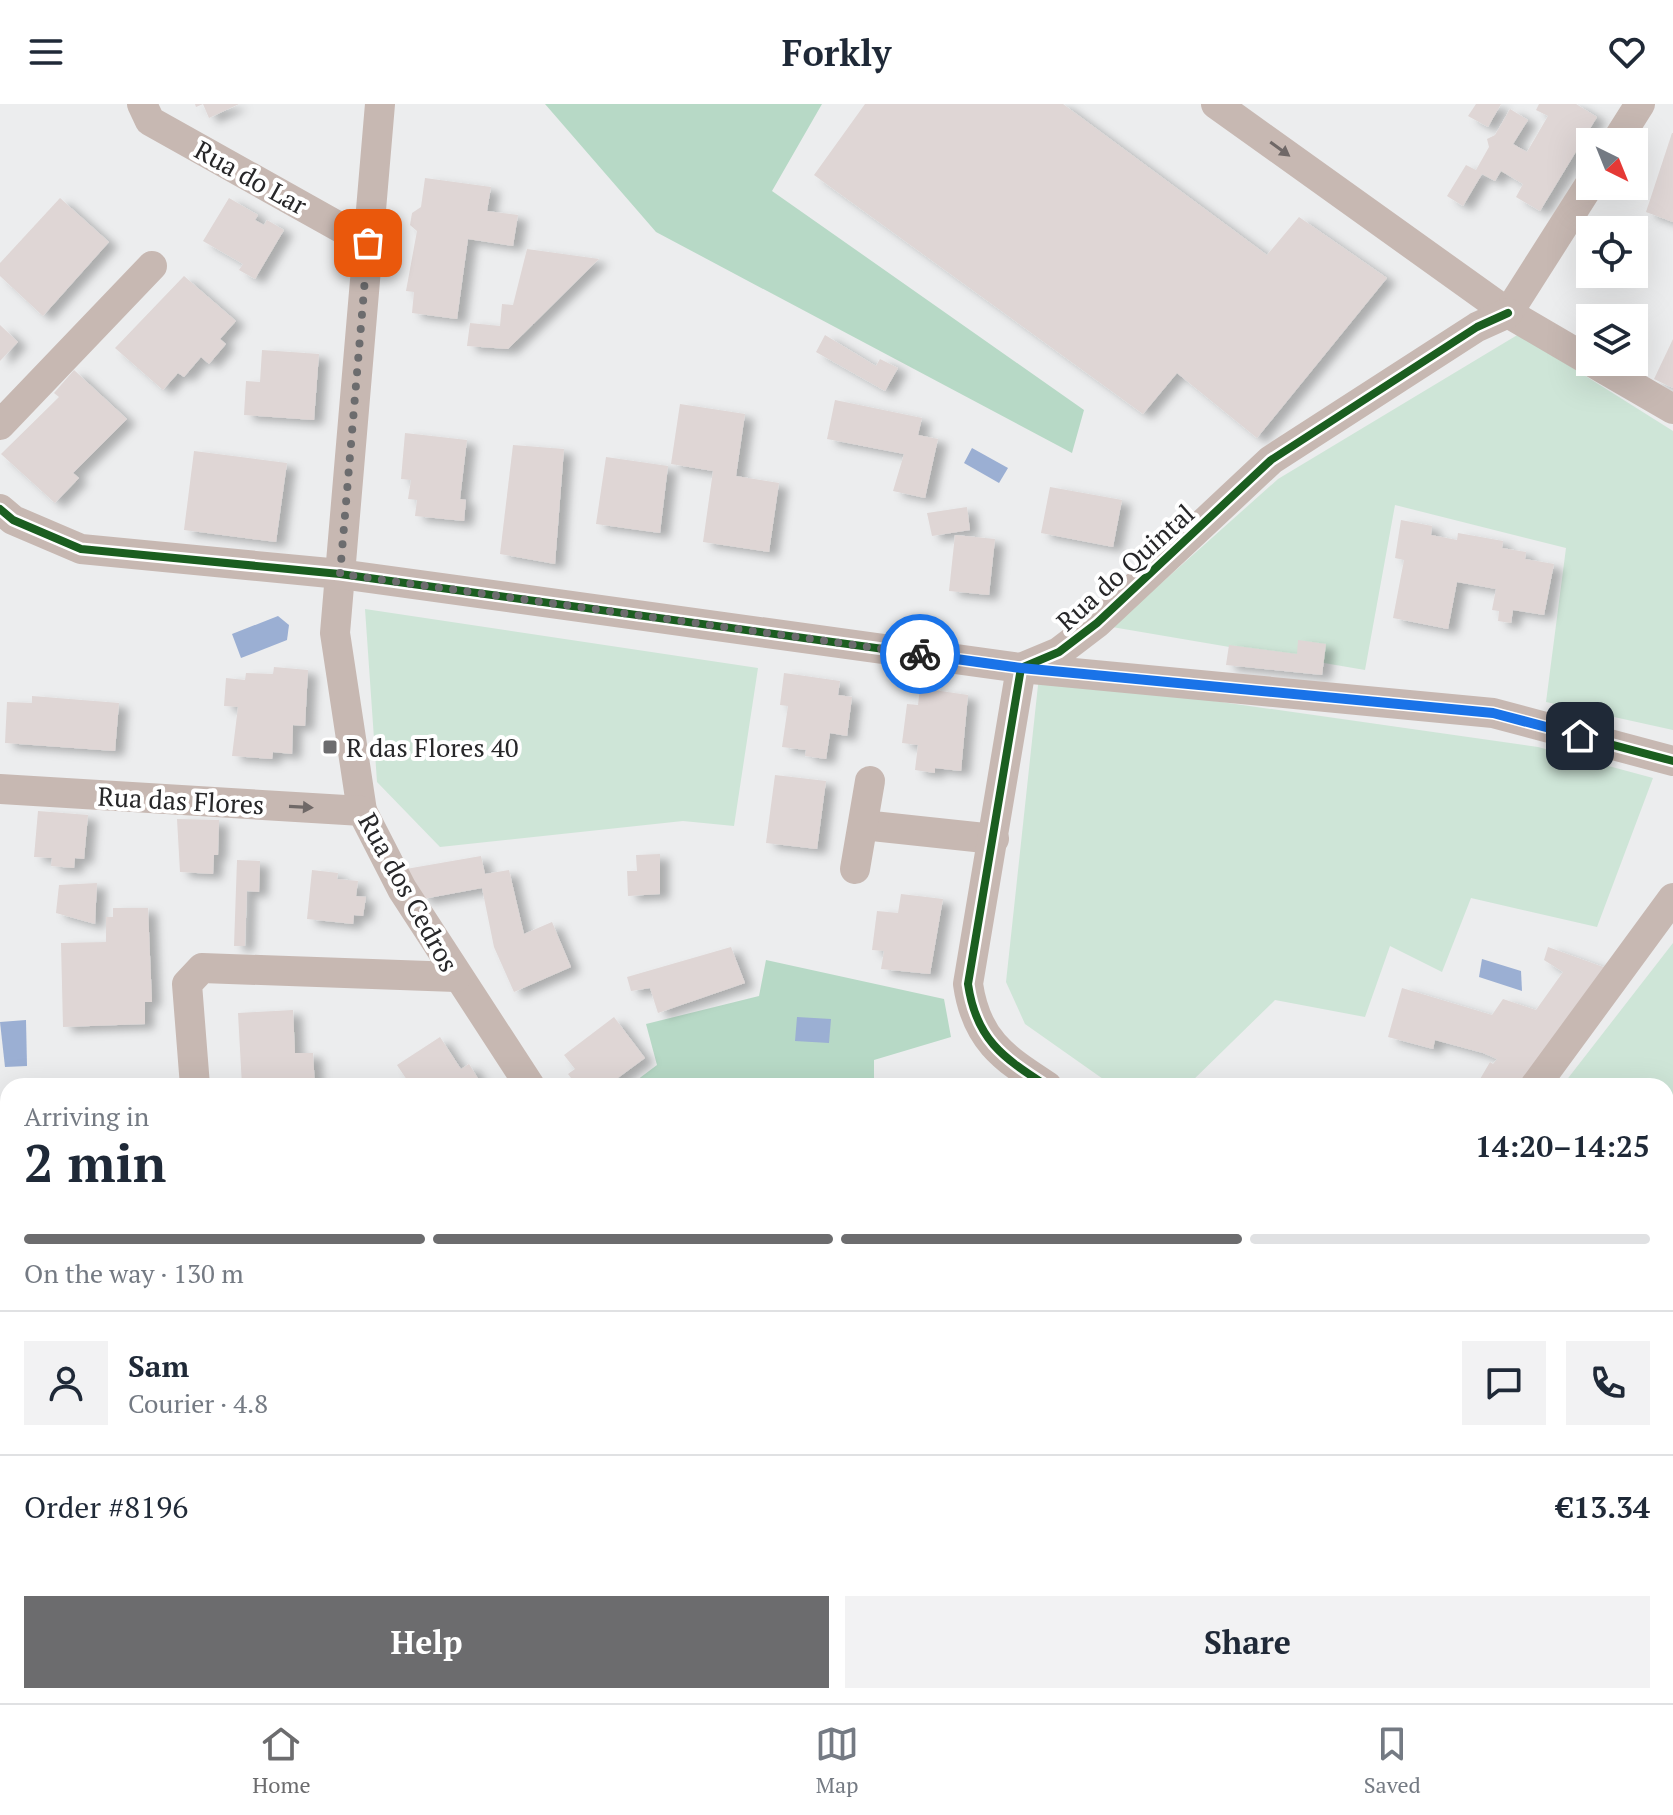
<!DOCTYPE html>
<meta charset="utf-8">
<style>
:root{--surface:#fff;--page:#f2f2f3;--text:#1f2937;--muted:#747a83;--line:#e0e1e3;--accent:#6c6c6e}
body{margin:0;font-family:"PT Serif",serif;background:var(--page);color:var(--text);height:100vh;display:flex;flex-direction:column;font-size:30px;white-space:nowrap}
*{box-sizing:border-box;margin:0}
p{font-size:26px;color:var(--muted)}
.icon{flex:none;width:44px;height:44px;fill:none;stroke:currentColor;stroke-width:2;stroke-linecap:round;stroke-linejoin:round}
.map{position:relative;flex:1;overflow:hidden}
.sheet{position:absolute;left:0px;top:974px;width:1674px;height:626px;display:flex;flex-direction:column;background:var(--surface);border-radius:24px 24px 0 0;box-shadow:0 8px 32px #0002}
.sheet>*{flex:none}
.needle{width:52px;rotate:137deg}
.tools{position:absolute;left:1576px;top:24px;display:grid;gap:16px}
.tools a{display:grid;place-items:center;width:72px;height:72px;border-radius:0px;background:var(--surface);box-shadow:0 8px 32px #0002;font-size:40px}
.pin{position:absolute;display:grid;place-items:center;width:68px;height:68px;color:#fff;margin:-34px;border-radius:16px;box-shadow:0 4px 12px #0006}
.courier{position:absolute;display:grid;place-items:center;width:80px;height:80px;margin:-40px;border:6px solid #1a73e8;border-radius:50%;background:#fff;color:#222;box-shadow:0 2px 10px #0007}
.headline em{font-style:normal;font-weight:800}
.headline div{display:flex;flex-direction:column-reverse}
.headline{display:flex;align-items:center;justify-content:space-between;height:136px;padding:0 24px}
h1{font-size:52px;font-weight:800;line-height:60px}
.bar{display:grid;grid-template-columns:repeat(4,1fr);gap:12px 8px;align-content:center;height:96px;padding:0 24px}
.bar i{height:10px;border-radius:6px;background:var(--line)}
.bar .active{background:var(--accent)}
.bar p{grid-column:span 4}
.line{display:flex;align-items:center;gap:20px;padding:0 24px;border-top:2px solid var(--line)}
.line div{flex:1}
.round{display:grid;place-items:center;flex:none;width:84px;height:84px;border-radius:0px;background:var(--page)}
.cta{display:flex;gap:16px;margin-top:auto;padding:16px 24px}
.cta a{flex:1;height:92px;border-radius:0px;background:var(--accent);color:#fff;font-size:32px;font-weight:800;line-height:92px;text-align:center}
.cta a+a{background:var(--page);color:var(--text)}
header{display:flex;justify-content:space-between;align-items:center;height:104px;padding:0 24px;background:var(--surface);font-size:36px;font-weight:800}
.tab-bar{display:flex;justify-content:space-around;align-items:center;height:112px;border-top:2px solid var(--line);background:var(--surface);font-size:22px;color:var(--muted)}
.tab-bar a{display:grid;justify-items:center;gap:4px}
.tab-bar .active{color:var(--accent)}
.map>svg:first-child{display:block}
.green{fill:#cee5d7}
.forest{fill:#b7d9c6}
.water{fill:#9bafd3}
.building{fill:#dfd6d5;filter:url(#shadow)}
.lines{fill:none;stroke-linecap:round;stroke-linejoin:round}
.service{stroke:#c7b8b2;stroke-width:16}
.minor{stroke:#c7b8b2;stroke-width:30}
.cycleway-casing{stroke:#fff;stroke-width:13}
.cycleway{stroke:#1b5e20;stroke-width:8}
.oneway{fill:#6f6867}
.done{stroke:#6c6c6e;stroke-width:8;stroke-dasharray:0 14.4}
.route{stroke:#1a73e8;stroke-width:10}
.poi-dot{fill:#6c6c6e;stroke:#fff;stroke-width:3}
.labels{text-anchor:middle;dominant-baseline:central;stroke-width:8;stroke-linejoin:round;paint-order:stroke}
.street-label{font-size:26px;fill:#272729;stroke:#fff}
.poi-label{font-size:26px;fill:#272729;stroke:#fff;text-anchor:start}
</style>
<header><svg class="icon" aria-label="menu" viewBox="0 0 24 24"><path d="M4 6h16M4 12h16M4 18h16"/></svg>Forkly<svg class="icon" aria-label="heart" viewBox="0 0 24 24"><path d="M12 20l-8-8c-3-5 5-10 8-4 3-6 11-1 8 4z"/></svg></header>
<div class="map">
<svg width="1673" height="1599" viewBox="0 0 1673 1599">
<defs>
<filter id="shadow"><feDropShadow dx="9" dy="5" stdDeviation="4" flood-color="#0004"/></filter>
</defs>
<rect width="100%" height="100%" fill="#ecedee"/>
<g class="green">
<polygon points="1519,230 1673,327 1673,626 1546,598 1566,444 1395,401 1365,566 1112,523 1278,375"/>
<polygon points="365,505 758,564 734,722 683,717 440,743 377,678"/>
<polygon points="1039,572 1538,643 1653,674 1597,823 1471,794 1442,868 1390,842 1365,913 1275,896 1187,982 1113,982 1025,920 1006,878"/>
<polygon points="1673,839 1673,1335 1666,1327 1666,982 1562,982"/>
</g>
<g class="forest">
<polygon points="545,0 822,0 772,87 1084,306 1072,349 656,128"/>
<polygon points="766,856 944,895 951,933 874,956 874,982 629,982 657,961 646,920 759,892"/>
<polygon points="1666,1551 1673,1553 1673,1599 1580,1599 1581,1592 1666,1592"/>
<polygon points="830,1592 1028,1592 1034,1599 849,1599"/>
<polygon points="1114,1592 1233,1592 1234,1599 1108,1599"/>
<polygon points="1266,1592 1377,1592 1386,1599 1267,1599"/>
</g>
<g class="water">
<polygon points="972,344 1008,364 999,379 964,359"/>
<polygon points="278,512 289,521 287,536 241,554 232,530"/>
<polygon points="1482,855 1521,867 1522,887 1479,873"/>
<polygon points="797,913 831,915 829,939 795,937"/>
<polygon points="26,916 27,962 5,963 0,918"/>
</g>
<g class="building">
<polygon points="195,0 239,0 209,14 203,0 196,3"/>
<polygon points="865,0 1063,0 1267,151 1299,113 1387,174 1257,334 1177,269 1143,310 814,71"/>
<polygon points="1476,0 1501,0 1488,23 1468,12"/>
<polygon points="1539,0 1576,0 1597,13 1540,107 1516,93 1523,80 1501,67 1495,77 1482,70 1463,102 1447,92 1466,61 1476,66 1489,43 1487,35 1495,31 1510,5 1528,16 1513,40 1527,48 1548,12 1536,6"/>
<polygon points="1672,29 1673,29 1673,118 1646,108"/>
<polygon points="425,74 491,83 487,107 518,111 513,142 468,135 457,215 412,209 414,188 406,187 417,127 410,121 412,109 421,103"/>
<polygon points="60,94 109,138 43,212 0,172 0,159"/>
<polygon points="229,94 258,111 255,116 264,121 267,116 284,126 255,175 239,166 243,160 203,137"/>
<polygon points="527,145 599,155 508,245 467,242 470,219 500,222 502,200 513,201"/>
<polygon points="184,172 236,217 220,235 226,240 209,260 201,253 184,273 178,269 163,286 115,244"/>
<polygon points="0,221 18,238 0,257"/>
<polygon points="825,231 876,262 880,255 898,264 885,287 816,248"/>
<polygon points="1673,235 1673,284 1654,275"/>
<polygon points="262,246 319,250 314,316 244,311 246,277 260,278"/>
<polygon points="74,266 127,315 73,369 79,374 55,399 1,350 59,293 54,289"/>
<polygon points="835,296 922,314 918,331 938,335 925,394 893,387 904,350 827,335"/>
<polygon points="680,300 745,310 736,372 779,379 769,448 703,438 713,367 671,360"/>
<polygon points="405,329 467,336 460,395 466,396 464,417 415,412 417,396 408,395 411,376 401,375"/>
<polygon points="513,341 564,345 555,460 500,450"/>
<polygon points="194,347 287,359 276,438 184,426"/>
<polygon points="606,353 668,362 660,429 596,420"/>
<polygon points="1050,383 1122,396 1113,443 1041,429"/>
<polygon points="967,403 970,426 932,432 927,409"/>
<polygon points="1401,416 1432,422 1431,431 1457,436 1458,429 1503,437 1502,444 1526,448 1525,455 1554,460 1544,511 1513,506 1511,519 1498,517 1499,507 1492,506 1496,485 1457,478 1448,525 1393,514 1404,456 1395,454"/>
<polygon points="955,431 995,435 989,491 949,487"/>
<polygon points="1298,536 1326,540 1322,571 1226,561 1229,541 1297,550"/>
<polygon points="274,563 308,566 305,622 293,621 292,650 273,648 272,655 232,652 238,603 224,602 226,574 245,576 246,569 273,570"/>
<polygon points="784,569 840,577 838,591 852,593 847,632 830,629 826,655 805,652 806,646 782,643 788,602 780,601"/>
<polygon points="920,584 968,591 961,667 935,664 935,669 915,666 918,641 902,639 907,600 918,601"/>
<polygon points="32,592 119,599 115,647 5,639 7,598 32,599"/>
<polygon points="775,671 826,677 817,745 766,739"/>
<polygon points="38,707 88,711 84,755 75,754 74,764 51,762 52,754 34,753"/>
<polygon points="177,715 219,716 218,751 214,751 213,770 180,768"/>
<polygon points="660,750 660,790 628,792 627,767 637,767 636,751"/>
<polygon points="481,752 485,770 509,766 524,830 552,818 571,863 514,888 494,843 482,784 423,795 406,765"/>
<polygon points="237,756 260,757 259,788 247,787 245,842 234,842"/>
<polygon points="312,766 338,769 337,775 358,777 356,792 366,793 363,812 354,811 353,820 307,815"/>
<polygon points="97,779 95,820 56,809 59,781"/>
<polygon points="901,790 943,795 930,870 881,865 884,847 872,846 877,807 898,809"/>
<polygon points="113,804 148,804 152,898 145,898 145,920 63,923 61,839 106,838 106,813 113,813"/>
<polygon points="731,843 745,879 658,909 650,884 631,887 627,873"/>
<polygon points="1548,843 1606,864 1523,982 1476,982 1490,958 1493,960 1497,955 1483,949 1435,936 1433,945 1388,933 1402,884 1492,911 1503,895 1536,906 1563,868 1544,856"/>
<polygon points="293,906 295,949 313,949 315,982 242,982 238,909"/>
<polygon points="614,913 645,954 607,982 577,982 568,970 575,965 564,951"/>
<polygon points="440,933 461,965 469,960 479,976 469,982 411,982 397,961"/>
<polygon points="5,1181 8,1183 8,1272 0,1265 0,1187"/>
<polygon points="0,1338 8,1345 8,1592 210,1592 204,1599 0,1599"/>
<polygon points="398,1592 455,1592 449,1599 407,1599"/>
<polygon points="500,1592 518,1592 527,1599 494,1599"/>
<polygon points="1421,1592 1501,1592 1496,1599 1431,1599"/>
</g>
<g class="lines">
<g class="service">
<polyline points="0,1520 8,1526"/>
<polyline points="90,1592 99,1599"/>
<polyline points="293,1592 301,1599"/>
<polyline points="229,1599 235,1592"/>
</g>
<g class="minor">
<polyline points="142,0 150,17 368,139"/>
<polyline points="380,0 335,529 362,707 402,785 530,982"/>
<polyline points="1216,0 1508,209 1590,257"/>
<polyline points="1616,38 1640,0"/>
<polyline points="1508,209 1590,80"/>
<polyline points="1592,258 1673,305"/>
<polyline points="0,321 152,162"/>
<polyline points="0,405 13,416 81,445 340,470 1021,564 1493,609 1673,657"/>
<polyline points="0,685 362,707"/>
<polyline points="863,721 994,735"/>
<polyline points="855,765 870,677"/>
<polyline points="195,982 187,880 202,864 456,873"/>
<path d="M1047,982C1002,953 976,935 968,880L1021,564L1059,548L1097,519L1271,356L1477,223L1508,209"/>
<polyline points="1535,982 1673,794"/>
<polyline points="0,1308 8,1314"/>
<polyline points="1666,1521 1673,1524"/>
<polyline points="344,1592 353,1599"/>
<polyline points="1252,1592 1253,1599"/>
</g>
<defs>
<g id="cycleway">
<polyline points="0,405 13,416 81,445 340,470 1021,564 1493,609 1673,657"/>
<path d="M1047,982C1002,953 976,935 968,880L1021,564L1059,548L1097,519L1271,356L1477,223L1508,209"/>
</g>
</defs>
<use href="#cycleway" class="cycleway-casing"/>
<use href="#cycleway" class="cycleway"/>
</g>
<defs><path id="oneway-solid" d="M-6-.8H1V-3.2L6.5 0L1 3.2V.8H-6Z" transform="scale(2)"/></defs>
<g class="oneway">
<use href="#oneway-solid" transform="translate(1280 45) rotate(36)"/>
<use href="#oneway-solid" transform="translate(301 703) rotate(3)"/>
</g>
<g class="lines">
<polyline class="done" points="368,139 340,470 920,550"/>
<polyline class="route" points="920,550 1021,564 1493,609 1580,632"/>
</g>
<rect class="poi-dot" x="322" y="635" width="16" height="16" rx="4"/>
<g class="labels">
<g class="street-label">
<text transform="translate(251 73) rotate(29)">Rua do Lar</text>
<text transform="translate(1125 463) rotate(-42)">Rua do Quintal</text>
<text transform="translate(181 696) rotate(3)">Rua das Flores</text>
<text transform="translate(409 788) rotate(61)">Rua dos Cedros</text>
</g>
<g class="poi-label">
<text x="346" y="643">R das Flores 40</text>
</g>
</g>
</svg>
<div class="tools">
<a><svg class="needle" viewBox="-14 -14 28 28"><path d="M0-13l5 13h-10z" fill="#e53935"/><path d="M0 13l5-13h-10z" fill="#747a83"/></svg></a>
<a><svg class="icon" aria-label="locate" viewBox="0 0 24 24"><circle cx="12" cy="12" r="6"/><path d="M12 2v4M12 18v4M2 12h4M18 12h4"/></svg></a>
<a><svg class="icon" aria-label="layers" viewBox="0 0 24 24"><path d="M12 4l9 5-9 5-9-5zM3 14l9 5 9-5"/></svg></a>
</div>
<div class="pin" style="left:368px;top:139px;background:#ea580c"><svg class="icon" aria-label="bag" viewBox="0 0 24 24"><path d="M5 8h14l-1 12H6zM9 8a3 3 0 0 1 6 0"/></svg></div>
<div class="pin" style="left:1580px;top:632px;background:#1f2937"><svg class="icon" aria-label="home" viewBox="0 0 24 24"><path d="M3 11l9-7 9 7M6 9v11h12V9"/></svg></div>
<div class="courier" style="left:920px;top:550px"><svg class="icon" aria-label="bike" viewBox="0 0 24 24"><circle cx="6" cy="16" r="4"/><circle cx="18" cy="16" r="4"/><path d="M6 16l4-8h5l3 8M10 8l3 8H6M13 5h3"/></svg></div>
<section class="sheet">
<div class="headline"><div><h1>2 min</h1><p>Arriving in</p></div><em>14:20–14:25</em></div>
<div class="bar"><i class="active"></i><i class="active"></i><i class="active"></i><i></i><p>On the way · 130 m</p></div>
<div class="line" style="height:144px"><a class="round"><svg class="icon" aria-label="person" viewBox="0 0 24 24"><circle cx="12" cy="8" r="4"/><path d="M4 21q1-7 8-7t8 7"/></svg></a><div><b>Sam</b><p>Courier · 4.8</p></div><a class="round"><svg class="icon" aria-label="chat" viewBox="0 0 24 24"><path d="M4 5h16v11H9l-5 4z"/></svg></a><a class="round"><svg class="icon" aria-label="phone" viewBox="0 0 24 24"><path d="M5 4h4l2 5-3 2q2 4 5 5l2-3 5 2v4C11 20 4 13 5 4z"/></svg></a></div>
<div class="line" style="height:104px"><div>Order #8196</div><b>€13.34</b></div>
<div class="cta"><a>Help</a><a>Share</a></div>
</section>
</div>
<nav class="tab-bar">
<a class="active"><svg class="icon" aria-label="home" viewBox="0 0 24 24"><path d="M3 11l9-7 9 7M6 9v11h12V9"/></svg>Home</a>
<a><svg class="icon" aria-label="map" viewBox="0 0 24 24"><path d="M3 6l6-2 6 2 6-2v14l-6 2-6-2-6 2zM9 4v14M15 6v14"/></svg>Map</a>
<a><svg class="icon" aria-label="saved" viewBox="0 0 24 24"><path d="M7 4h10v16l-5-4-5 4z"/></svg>Saved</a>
</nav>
